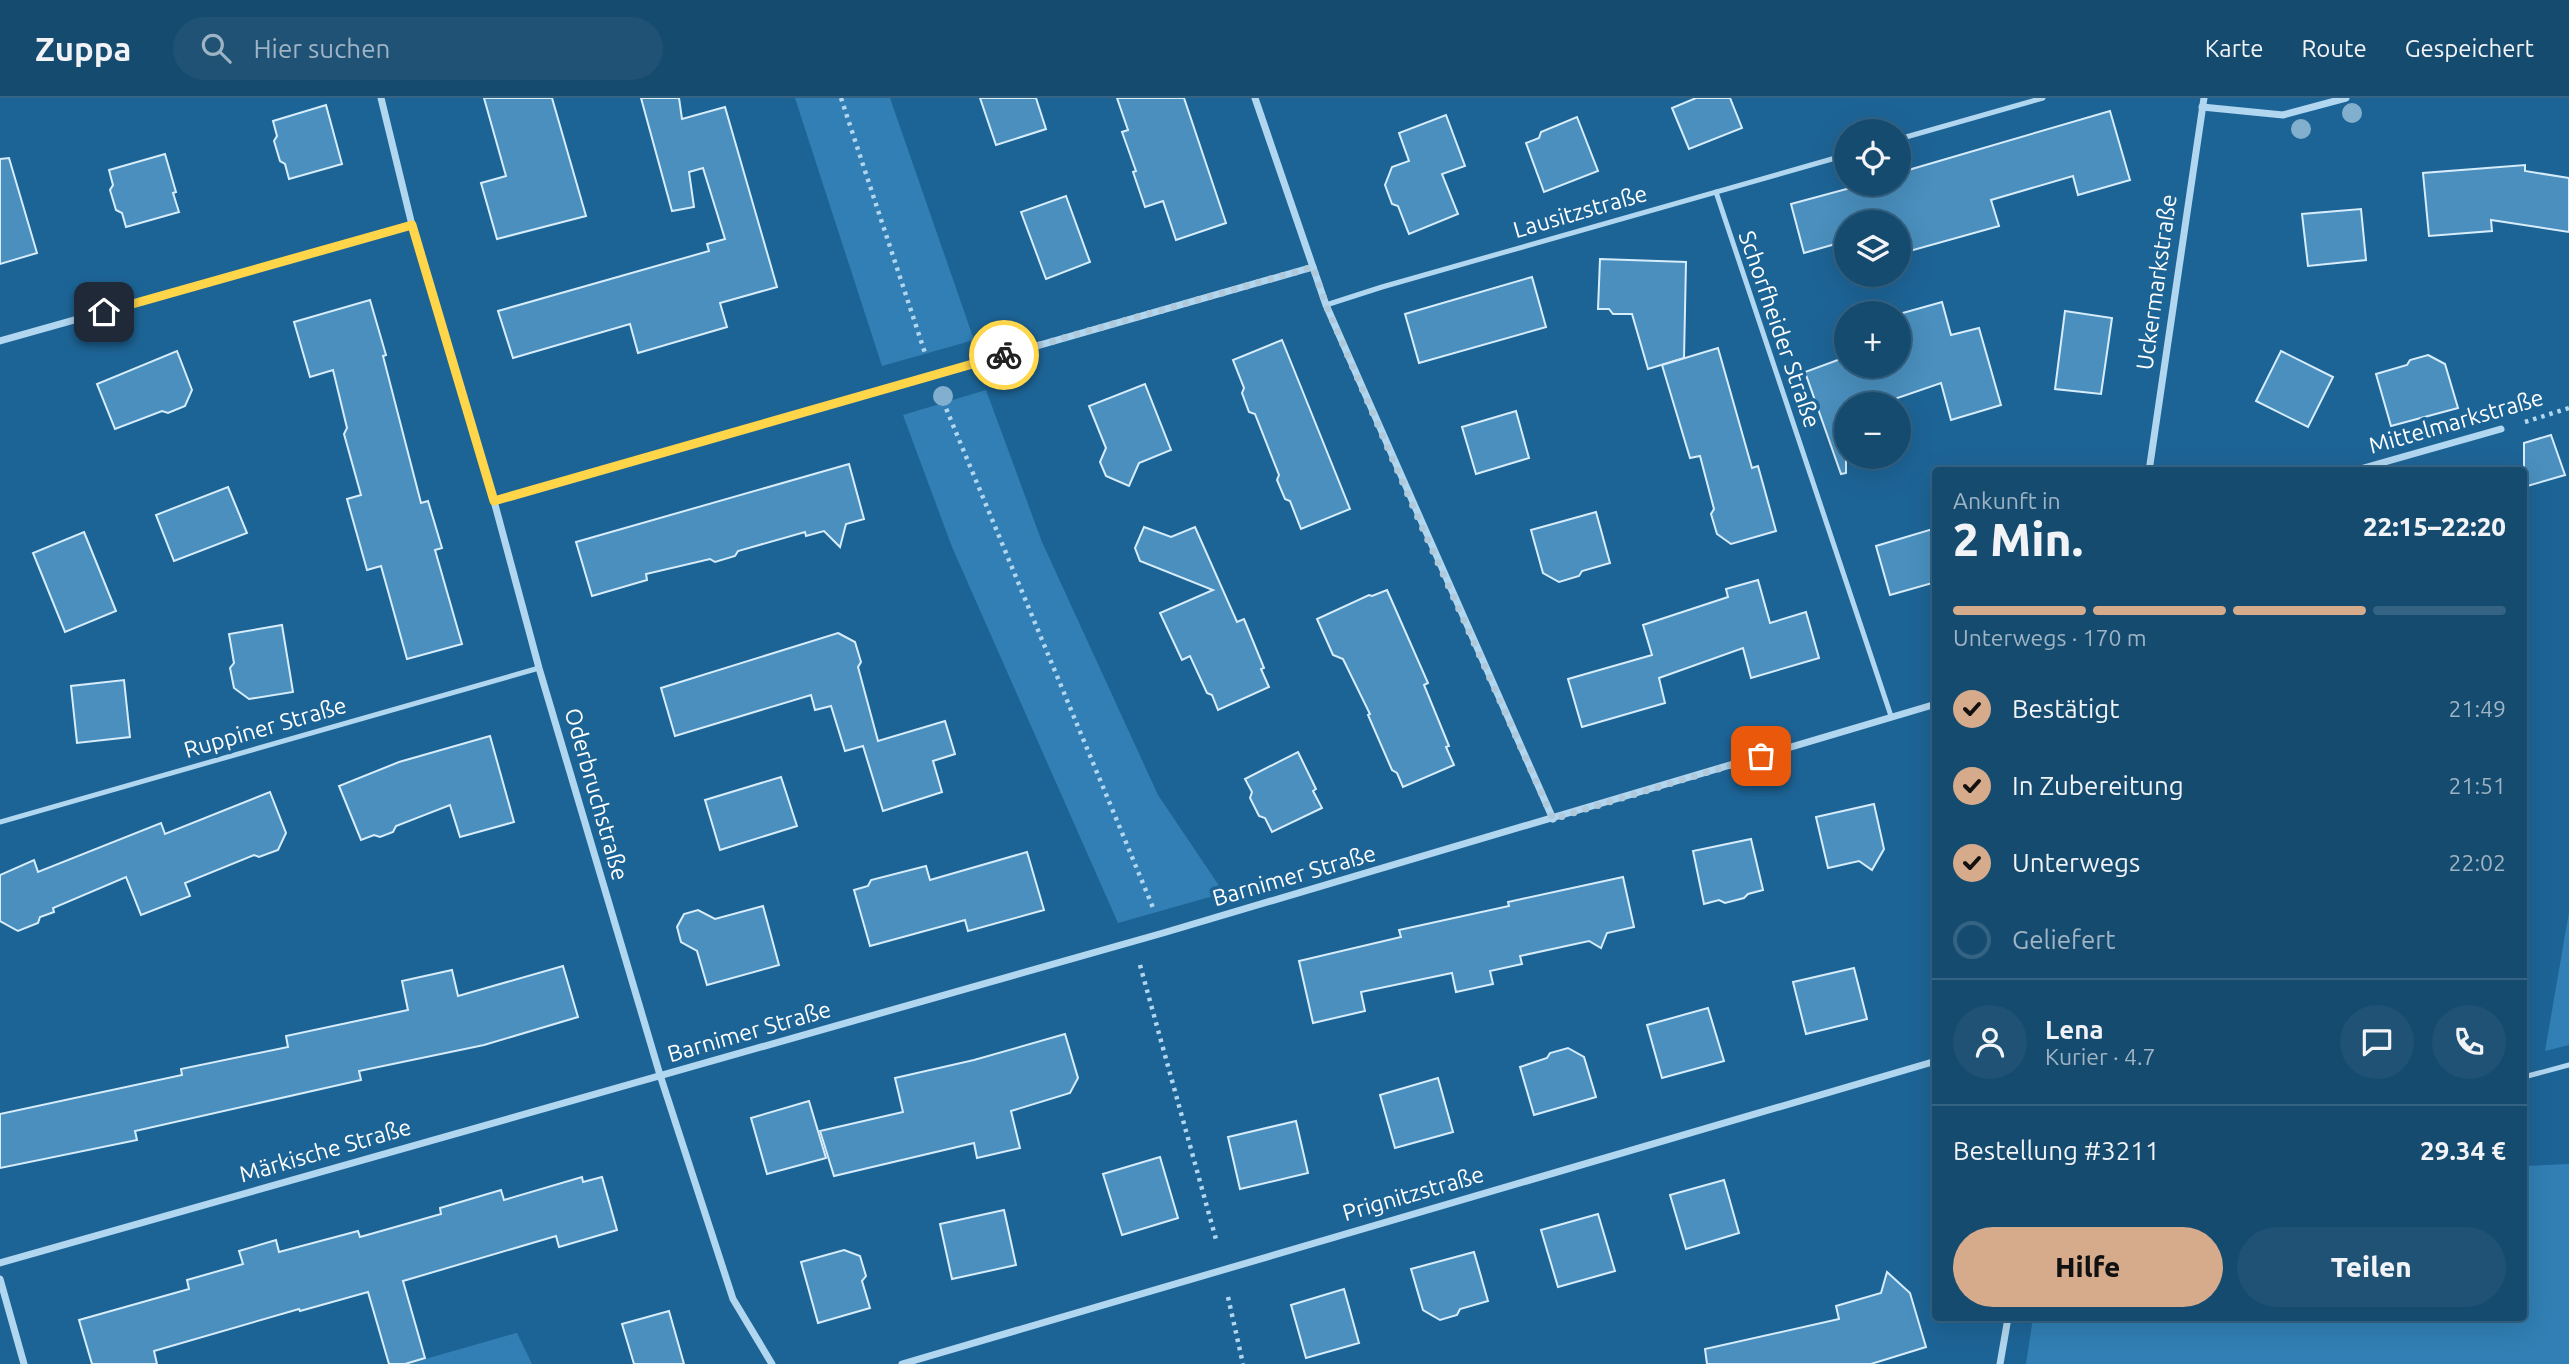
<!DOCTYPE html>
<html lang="de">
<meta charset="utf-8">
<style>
:root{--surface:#164b70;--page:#1f5275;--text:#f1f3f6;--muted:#9eb3c3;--line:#356383;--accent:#d6ab8b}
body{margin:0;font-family:Ubuntu,sans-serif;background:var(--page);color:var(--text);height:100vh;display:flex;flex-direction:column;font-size:26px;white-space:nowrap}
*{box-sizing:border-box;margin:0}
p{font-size:23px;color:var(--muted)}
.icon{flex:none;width:38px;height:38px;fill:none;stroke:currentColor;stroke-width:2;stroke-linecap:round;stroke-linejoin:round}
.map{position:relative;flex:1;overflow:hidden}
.details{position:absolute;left:1932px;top:369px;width:595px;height:854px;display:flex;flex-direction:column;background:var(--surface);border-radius:7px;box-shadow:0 7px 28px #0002,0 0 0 2px var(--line)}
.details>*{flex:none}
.buttons{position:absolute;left:1834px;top:21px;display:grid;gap:14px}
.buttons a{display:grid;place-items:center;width:77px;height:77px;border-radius:50%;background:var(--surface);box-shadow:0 7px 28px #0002,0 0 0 2px var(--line);font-size:35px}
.pin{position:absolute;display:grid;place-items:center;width:60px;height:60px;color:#fff;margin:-30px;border-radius:14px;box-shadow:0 4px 10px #0006}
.courier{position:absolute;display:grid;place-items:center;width:70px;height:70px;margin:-35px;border:5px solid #ffd54a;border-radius:50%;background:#fff;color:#222;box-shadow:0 2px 9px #0007}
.headline em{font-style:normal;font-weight:800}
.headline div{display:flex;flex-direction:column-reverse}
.headline{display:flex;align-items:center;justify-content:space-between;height:119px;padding:0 21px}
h1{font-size:46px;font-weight:800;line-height:52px}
.bar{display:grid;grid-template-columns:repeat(4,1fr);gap:10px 7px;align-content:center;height:84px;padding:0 21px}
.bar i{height:9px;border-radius:5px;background:var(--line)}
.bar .active{background:var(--accent)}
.bar p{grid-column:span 4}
.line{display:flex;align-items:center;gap:18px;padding:0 21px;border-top:2px solid var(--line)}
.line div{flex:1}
.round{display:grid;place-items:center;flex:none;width:74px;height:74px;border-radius:37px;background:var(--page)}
ol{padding:0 21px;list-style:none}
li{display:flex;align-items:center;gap:21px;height:77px}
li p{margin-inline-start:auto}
li .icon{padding:7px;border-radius:50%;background:var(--accent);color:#111;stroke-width:4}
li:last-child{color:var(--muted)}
li i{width:38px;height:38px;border:4px solid var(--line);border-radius:50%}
.cta{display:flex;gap:14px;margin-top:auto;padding:14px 21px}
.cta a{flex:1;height:80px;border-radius:42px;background:var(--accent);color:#111;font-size:28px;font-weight:800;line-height:80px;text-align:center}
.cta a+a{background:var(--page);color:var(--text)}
header{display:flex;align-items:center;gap:42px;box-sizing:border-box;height:98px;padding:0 35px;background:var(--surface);border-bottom:2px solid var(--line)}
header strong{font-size:33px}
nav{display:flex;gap:38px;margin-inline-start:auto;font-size:24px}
.search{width:490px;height:63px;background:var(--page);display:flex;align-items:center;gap:18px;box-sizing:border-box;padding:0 24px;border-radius:38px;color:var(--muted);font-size:26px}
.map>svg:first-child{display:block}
.green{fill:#317fb4}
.building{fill:#4a8fbe;stroke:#d7edfb;stroke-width:2}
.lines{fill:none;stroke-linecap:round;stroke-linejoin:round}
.path{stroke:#b1d6ef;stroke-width:4.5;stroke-dasharray:3.5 5;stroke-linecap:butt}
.service{stroke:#b1d6ef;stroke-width:5}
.minor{stroke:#b1d6ef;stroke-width:7}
.tree{fill:#83afce}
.done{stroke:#b0c9da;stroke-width:7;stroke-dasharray:0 12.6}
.route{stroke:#ffd54a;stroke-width:9}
.labels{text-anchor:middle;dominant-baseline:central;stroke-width:7;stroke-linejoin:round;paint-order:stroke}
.street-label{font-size:23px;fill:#fff;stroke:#1d6496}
</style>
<header>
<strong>Zuppa</strong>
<div class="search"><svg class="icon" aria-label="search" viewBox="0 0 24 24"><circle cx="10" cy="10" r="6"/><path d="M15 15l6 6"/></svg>Hier suchen</div>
<nav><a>Karte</a><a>Route</a><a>Gespeichert</a></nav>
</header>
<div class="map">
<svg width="2569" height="1266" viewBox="0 0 2569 1266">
<rect width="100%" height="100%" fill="#1d6496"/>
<g class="green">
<polygon points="795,0 890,0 974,242 882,268"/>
<polygon points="986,292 1042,444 1158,697 1224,795 1118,825 952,449 903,317"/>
<polygon points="2569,814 2569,947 2545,953"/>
<polygon points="2569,1066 2569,1266 2026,1266 2033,1220 2524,1220 2524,1068"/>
<polygon points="517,1235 532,1266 408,1266 516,1235"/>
</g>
<g class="building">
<polygon points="484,0 552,0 586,118 497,141 481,85 506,78"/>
<polygon points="641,0 679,0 682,21 725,9 777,189 720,205 727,229 638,255 630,226 513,260 498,213 709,153 707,146 725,141 703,70 689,74 694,109 672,113"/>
<polygon points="980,0 1036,0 1046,31 996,47"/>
<polygon points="1117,0 1184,0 1226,125 1176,142 1163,103 1145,109 1133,74 1136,73 1122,34 1128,32"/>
<polygon points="1696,0 1730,0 1742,30 1689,51 1672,10"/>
<polygon points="326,7 342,66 289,81 285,66 280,63 274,43 277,38 273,23"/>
<polygon points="2110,13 2130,82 2078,97 2073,78 1991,102 1999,128 1899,156 1899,124 1846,124 1846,143 1804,155 1791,106 1865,86 1899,86 1899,76 1905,73"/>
<polygon points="1446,17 1465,68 1442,76 1458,116 1409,136 1398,108 1392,106 1385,87 1392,69 1409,63 1399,35"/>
<polygon points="1577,19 1598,73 1544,94 1526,45 1539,40 1541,34"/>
<polygon points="165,56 176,94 173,95 179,114 126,129 122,115 116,112 110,92 113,87 109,72"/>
<polygon points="9,60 37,155 0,166 0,61"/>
<polygon points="2525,67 2525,73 2569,80 2569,134 2491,122 2492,133 2429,138 2423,75"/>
<polygon points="1066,98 1090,164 1046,181 1021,114"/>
<polygon points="2361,111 2366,162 2308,168 2302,116"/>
<polygon points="1600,161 1686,164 1684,260 1648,271 1632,216 1613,216 1609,211 1598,211"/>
<polygon points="1532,179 1546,229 1419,265 1405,216"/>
<polygon points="370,202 386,257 383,258 421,405 428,403 442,450 435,452 462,546 407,561 381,468 367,472 347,401 361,397 344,336 347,330 333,272 310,279 294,224"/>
<polygon points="1942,204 1951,237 1979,230 2001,307 1951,322 1941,285 1880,306 1846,306 1846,375 1841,376 1805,274 1846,259 1846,268 1899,268 1899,216"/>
<polygon points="2065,213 2112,220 2101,296 2055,291"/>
<polygon points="1282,242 1350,411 1301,431 1290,403 1285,401 1277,382 1279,377 1255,316 1249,314 1242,295 1244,290 1233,262"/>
<polygon points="1718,250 1752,370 1758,368 1776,433 1731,446 1717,436 1711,416 1714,411 1700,358 1690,360 1662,267"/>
<polygon points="177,253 192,292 185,308 168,315 162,313 115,331 97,286"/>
<polygon points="2281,253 2333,279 2308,329 2256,303"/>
<polygon points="2428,257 2445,266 2458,310 2391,328 2376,276 2407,267 2410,262"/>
<polygon points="1145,286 1171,352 1139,365 1129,388 1106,378 1100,364 1106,350 1089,308"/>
<polygon points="1516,313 1529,360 1476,376 1462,329"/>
<polygon points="2551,337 2565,377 2524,389 2524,345"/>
<polygon points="849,366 864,421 846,426 840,449 824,433 806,438 805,434 738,453 735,458 715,464 710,461 646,476 647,482 592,498 576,444"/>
<polygon points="228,389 247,435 174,463 156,417"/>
<polygon points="1596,414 1610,465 1582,473 1579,478 1559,484 1543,475 1531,432"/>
<polygon points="1144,429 1171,439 1195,429 1237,524 1244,521 1264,570 1261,571 1269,589 1218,612 1212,597 1207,595 1190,558 1182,562 1160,515 1213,492 1140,463 1135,450"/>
<polygon points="1936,430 1936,484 1890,497 1876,448"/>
<polygon points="84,434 116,513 65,534 33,455"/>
<polygon points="1758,482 1770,525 1806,514 1819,560 1751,580 1743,550 1659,580 1665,605 1582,629 1568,581 1652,557 1643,527 1728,499 1726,491"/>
<polygon points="1387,492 1428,585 1424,587 1449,648 1446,649 1454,667 1403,689 1397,675 1392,672 1368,617 1370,616 1343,561 1333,557 1317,521 1369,497 1372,498"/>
<polygon points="282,527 293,594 249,601 234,590 230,570 234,565 229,536"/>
<polygon points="838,535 855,544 861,564 858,569 878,643 945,623 955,656 933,663 942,694 883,713 863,648 845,653 831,608 815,612 811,597 675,638 661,590"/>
<polygon points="124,582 130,639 77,645 71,588"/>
<polygon points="490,638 514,724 460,739 450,707 396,728 393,734 380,739 374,737 361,742 339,688 399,664"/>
<polygon points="1298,654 1316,691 1313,693 1322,710 1272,734 1265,720 1259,718 1250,700 1252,694 1245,681"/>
<polygon points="781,679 797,728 720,752 705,702"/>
<polygon points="270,694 286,735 278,752 259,759 254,757 185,785 190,798 141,817 126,779 53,810 54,814 40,819 38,825 18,833 0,823 0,777 34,762 38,774 161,725 165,736"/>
<polygon points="1874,706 1884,751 1872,772 1859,763 1828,770 1816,719"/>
<polygon points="1751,741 1763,792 1748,796 1744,800 1725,805 1719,802 1704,806 1693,753"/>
<polygon points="1027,754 1044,812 968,833 965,822 870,848 854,792 868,788 871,782 926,768 930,782"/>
<polygon points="1623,779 1634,829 1607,835 1601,850 1589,843 1520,858 1522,866 1490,873 1493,886 1456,894 1452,875 1361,894 1365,913 1313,925 1299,863 1401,839 1399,832 1509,808 1508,804"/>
<polygon points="763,808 779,867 707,887 697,853 681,844 677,829 684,816 698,812 715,821"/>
<polygon points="563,868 578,919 484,947 359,973 361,982 135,1033 137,1042 0,1070 0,1016 182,977 181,971 288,949 286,938 408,912 402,883 452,872 458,898"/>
<polygon points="1854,870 1867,921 1806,936 1793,884"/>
<polygon points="1708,910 1724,963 1662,980 1647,927"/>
<polygon points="1065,936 1078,980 1070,995 1011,1013 1020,1050 977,1060 974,1045 834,1078 820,1033 903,1014 895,980 974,962"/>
<polygon points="1568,950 1584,959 1596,999 1534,1017 1520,969 1547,960 1550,955"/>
<polygon points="1438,980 1453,1034 1395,1050 1380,997"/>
<polygon points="809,1003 826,1060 767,1076 751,1020"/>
<polygon points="1296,1023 1308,1075 1240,1091 1228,1039"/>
<polygon points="1160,1059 1178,1120 1122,1137 1103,1076"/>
<polygon points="582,1079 583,1084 602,1079 617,1132 559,1149 556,1138 403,1183 425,1260 405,1266 389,1266 368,1194 300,1213 299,1211 154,1253 157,1266 92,1266 79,1222 189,1191 187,1182 243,1166 239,1153 276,1142 279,1154 358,1133 360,1139 441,1116 440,1110 501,1092 504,1102"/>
<polygon points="1724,1082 1739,1135 1686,1151 1670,1097"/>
<polygon points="1004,1112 1016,1167 952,1181 940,1126"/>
<polygon points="1598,1116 1615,1173 1558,1189 1541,1132"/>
<polygon points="844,1152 860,1158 866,1178 862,1183 870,1210 818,1225 801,1164"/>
<polygon points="1474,1154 1488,1203 1460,1211 1457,1217 1440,1222 1423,1212 1411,1171"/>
<polygon points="1887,1174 1910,1195 1926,1249 1871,1266 1707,1266 1705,1251 1839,1221 1836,1208 1881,1195"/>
<polygon points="1344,1191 1359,1245 1306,1260 1291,1207"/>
<polygon points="669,1213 684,1266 634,1266 622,1226"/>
</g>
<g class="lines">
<g class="path">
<polyline points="841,0 925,255"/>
<polyline points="943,303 1154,812"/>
<polyline points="2525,324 2569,310"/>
<polyline points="1140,867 1217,1145"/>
<polyline points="1228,1199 1243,1266"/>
</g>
<g class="service">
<polyline points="1899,41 2043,0"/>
<polyline points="1716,94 1891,618"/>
<polyline points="1326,207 1382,189 1846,57"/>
<polyline points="0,724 539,570"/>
<polyline points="2524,979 2569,967"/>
</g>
<g class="minor">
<polyline points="381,0 412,127 494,403 539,570 660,977 733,1201 772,1266"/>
<polyline points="1255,0 1326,207 1553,721"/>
<polyline points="2202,9 2283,17 2346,0"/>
<polyline points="0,243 412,127"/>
<polyline points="2149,373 2204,0"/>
<polyline points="2353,373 2501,331"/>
<polyline points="494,403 1313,169"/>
<polyline points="0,1165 1163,835 1936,606"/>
<polyline points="0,1181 24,1266"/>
<polyline points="902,1266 1936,963"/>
<polyline points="2000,1266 2008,1220"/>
</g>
</g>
<g class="tree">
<circle cx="2352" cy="15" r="10"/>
<circle cx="2301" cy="31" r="10"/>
<circle cx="943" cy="298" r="10"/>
</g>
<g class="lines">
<polyline class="done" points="1004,257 1313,169 1326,207 1422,429 1553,721 1761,658"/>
<polyline class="route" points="104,214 412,127 494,403 1004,257"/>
</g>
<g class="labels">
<g class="street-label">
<text transform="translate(1580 113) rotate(-16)">Lausitzstraße</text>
<text transform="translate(2156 184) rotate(-82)">Uckermarkstraße</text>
<text transform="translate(1780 231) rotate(71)">Schorfheider Straße</text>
<text transform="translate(2456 323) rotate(-16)">Mittelmarkstraße</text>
<text transform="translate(265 629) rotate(-16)">Ruppiner Straße</text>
<text transform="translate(597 696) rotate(74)">Oderbruchstraße</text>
<text transform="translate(1294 777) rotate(-16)">Barnimer Straße</text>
<text transform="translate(749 933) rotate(-16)">Barnimer Straße</text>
<text transform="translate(325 1052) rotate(-16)">Märkische Straße</text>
<text transform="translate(1413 1095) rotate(-16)">Prignitzstraße</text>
</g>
</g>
</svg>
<div class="buttons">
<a><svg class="icon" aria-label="locate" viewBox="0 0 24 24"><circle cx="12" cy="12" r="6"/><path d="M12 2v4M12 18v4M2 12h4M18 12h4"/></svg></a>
<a><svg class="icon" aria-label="layers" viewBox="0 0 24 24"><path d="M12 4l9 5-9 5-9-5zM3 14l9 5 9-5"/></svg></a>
<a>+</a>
<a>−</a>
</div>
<div class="pin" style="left:1761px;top:658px;background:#ea580c"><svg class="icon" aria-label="bag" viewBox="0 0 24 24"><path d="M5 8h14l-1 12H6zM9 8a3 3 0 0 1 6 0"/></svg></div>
<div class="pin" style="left:104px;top:214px;background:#1f2937"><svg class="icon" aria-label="home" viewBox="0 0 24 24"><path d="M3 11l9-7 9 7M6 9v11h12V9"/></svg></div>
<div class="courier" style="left:1004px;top:257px"><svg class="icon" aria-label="bike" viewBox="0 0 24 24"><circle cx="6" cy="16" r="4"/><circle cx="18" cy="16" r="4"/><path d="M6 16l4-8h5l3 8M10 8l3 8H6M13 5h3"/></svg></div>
<section class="details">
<div class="headline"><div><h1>2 Min.</h1><p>Ankunft in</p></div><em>22:15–22:20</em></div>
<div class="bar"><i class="active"></i><i class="active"></i><i class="active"></i><i></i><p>Unterwegs · 170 m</p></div>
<ol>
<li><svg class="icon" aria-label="check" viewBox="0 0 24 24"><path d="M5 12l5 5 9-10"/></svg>Bestätigt<p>21:49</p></li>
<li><svg class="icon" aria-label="check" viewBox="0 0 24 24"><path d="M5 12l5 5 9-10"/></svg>In Zubereitung<p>21:51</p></li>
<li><svg class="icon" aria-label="check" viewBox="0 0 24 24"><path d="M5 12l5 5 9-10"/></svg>Unterwegs<p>22:02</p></li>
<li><i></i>Geliefert</li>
</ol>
<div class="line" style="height:126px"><a class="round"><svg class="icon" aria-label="person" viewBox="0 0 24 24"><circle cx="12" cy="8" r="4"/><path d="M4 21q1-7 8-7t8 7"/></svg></a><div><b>Lena</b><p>Kurier · 4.7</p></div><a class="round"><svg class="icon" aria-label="chat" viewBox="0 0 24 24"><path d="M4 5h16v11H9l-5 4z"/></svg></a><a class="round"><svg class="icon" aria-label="phone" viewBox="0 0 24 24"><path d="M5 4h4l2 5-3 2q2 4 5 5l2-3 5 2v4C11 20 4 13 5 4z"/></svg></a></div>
<div class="line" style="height:91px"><div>Bestellung #3211</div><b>29.34 €</b></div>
<div class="cta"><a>Hilfe</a><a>Teilen</a></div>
</section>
</div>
